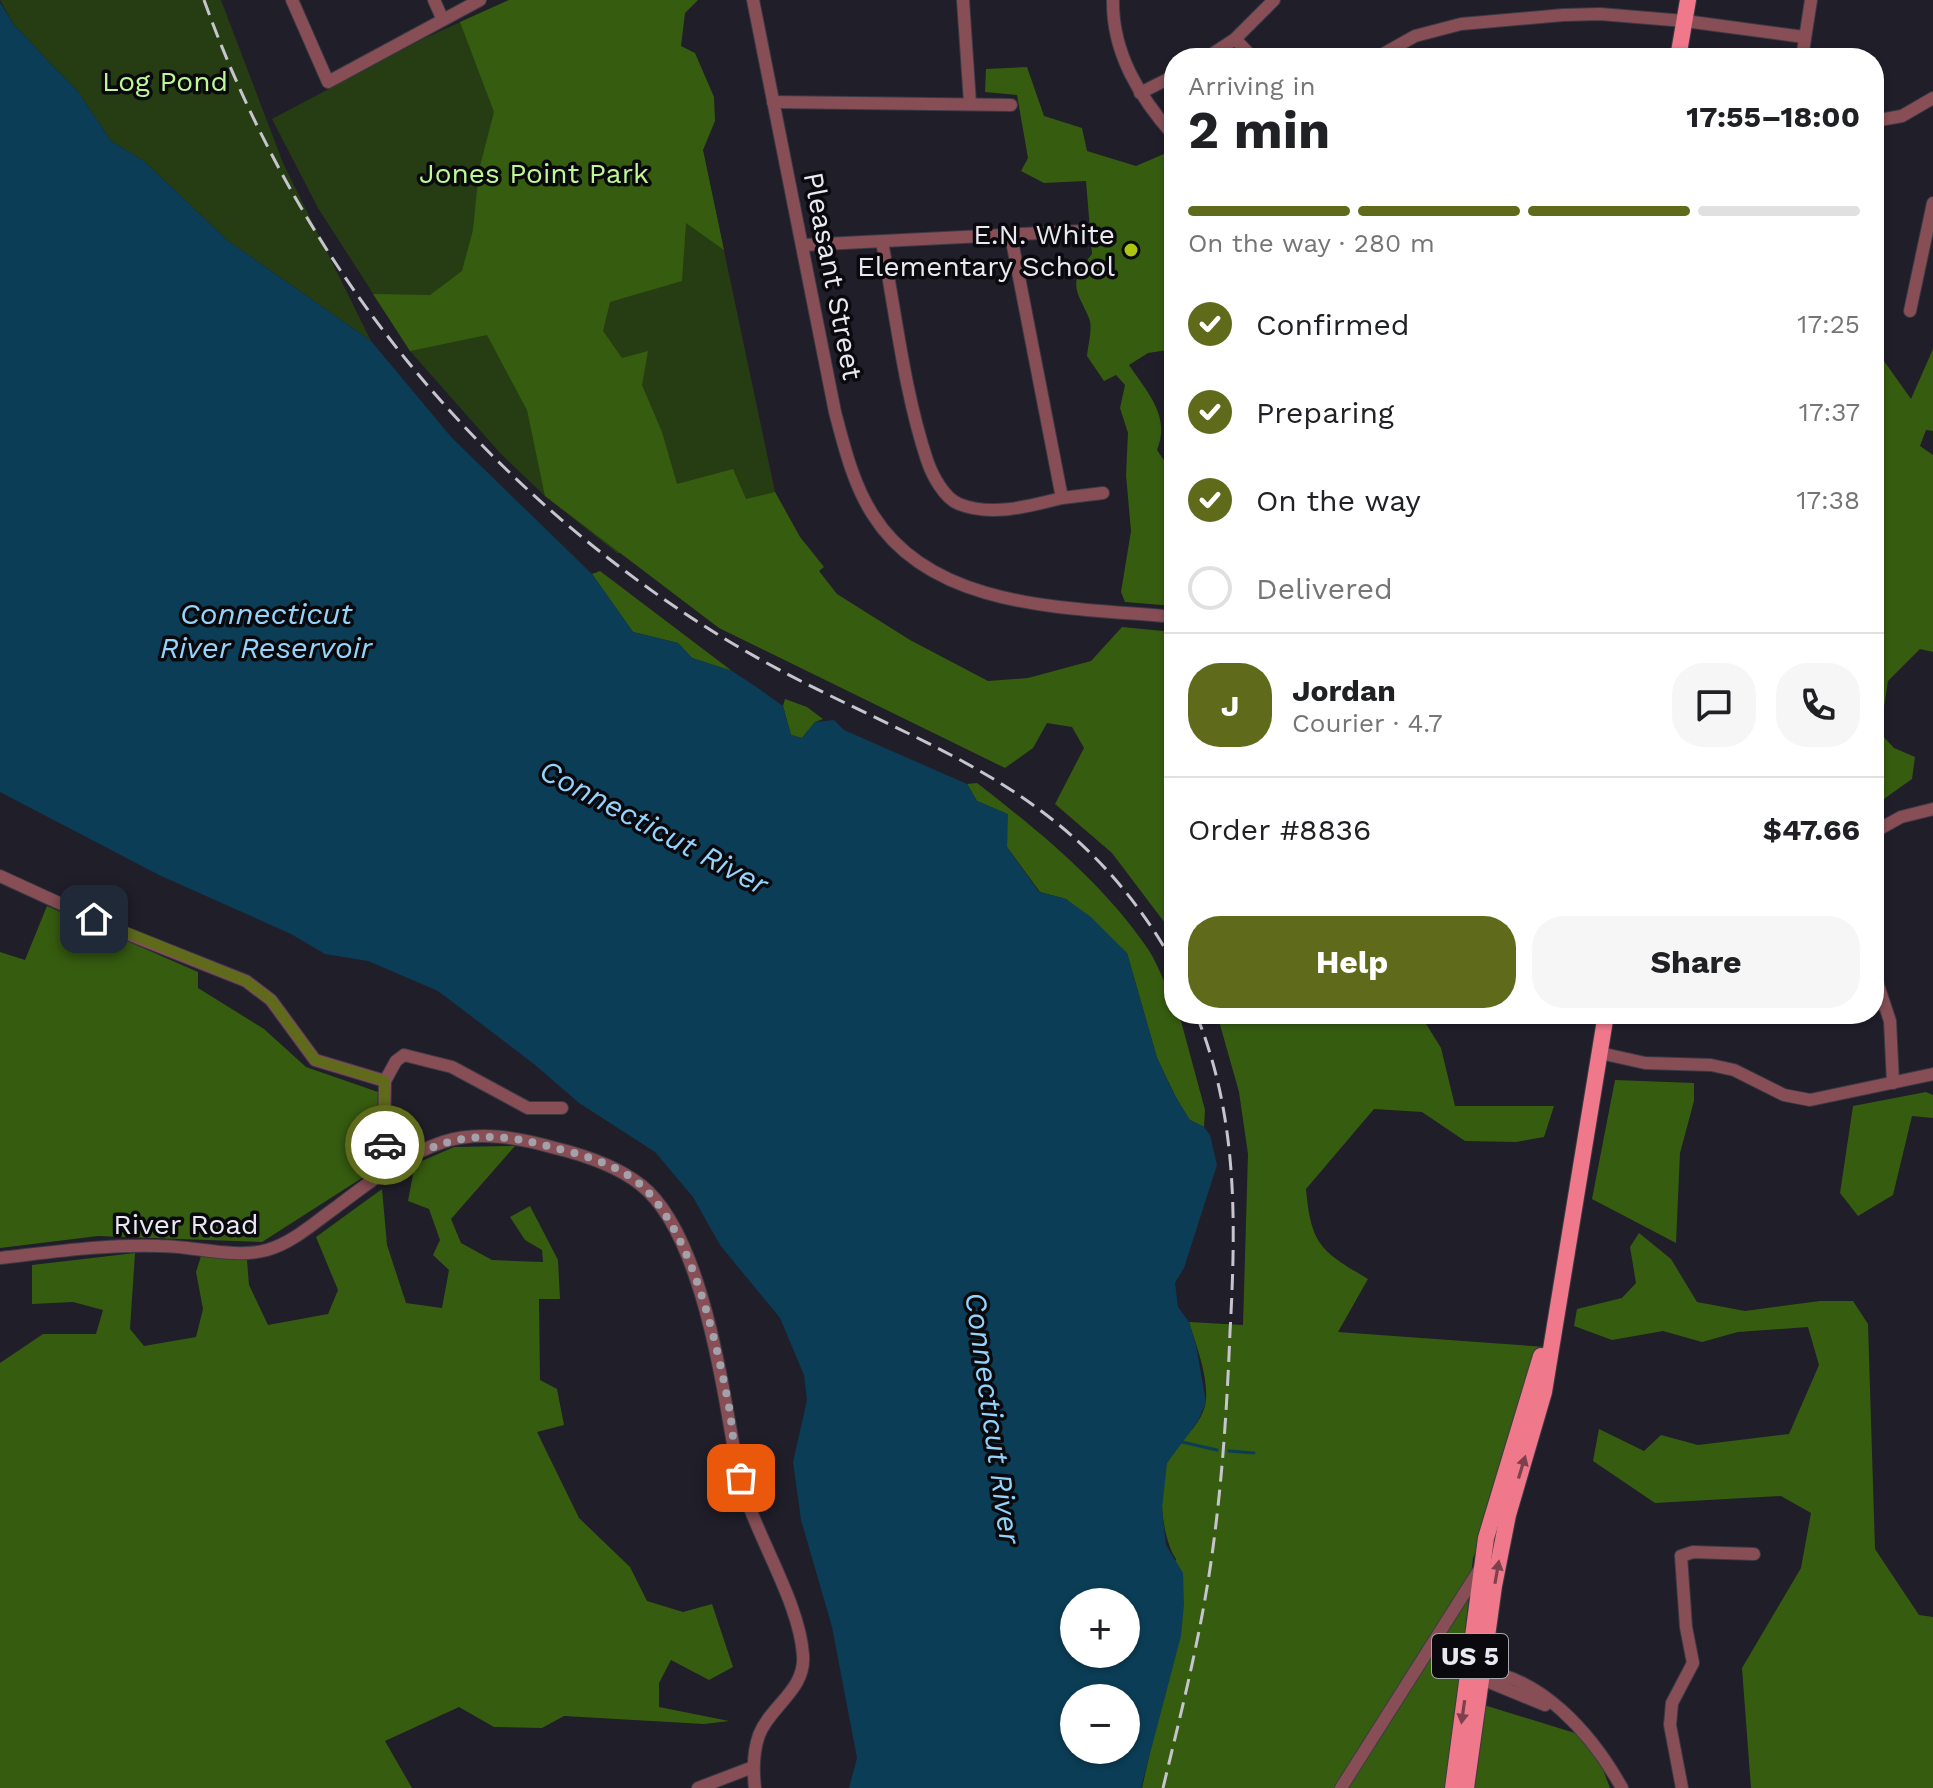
<!DOCTYPE html>
<meta charset="utf-8">
<style>
:root{--surface:#fff;--page:#f6f6f6;--text:#202124;--muted:#757577;--line:#e0e0e0;--accent:#5f6b1b}
body{margin:0;font-family:"Work Sans",sans-serif;background:var(--page);color:var(--text);height:100vh;display:flex;flex-direction:column;font-size:30px;white-space:nowrap}
*{box-sizing:border-box;margin:0}
p{font-size:26px;color:var(--muted)}
.icon{flex:none;width:44px;height:44px;fill:none;stroke:currentColor;stroke-width:2;stroke-linecap:round;stroke-linejoin:round}
.map{position:relative;flex:1;overflow:hidden}
.sheet{position:absolute;left:1164px;top:48px;width:720px;height:976px;display:flex;flex-direction:column;background:var(--surface);border-radius:32px;box-shadow:0 2px 6px #0004}
.sheet>*{flex:none}
.buttons{position:absolute;left:1060px;top:1588px;display:grid;gap:16px}
.buttons a{display:grid;place-items:center;width:80px;height:80px;border-radius:50%;background:var(--surface);box-shadow:0 2px 6px #0004;font-size:40px}
.pin{position:absolute;display:grid;place-items:center;width:68px;height:68px;color:#fff;margin:-34px;border-radius:16px;box-shadow:0 4px 12px #0006}
.courier{position:absolute;display:grid;place-items:center;width:80px;height:80px;margin:-40px;border:6px solid #5f6b1b;border-radius:50%;background:#fff;color:#222;box-shadow:0 2px 10px #0007}
.headline em{font-style:normal;font-weight:700}
.headline div{display:flex;flex-direction:column-reverse}
.headline{display:flex;align-items:center;justify-content:space-between;height:136px;padding:0 24px}
h1{font-size:52px;font-weight:700;line-height:60px}
.bar{display:grid;grid-template-columns:repeat(4,1fr);gap:12px 8px;align-content:center;height:96px;padding:0 24px}
.bar i{height:10px;border-radius:6px;background:var(--line)}
.bar .current{background:var(--accent)}
.bar p{grid-column:span 4}
.line{display:flex;align-items:center;gap:20px;padding:0 24px;border-top:2px solid var(--line)}
.line div{flex:1}
.round{display:grid;place-items:center;flex:none;width:84px;height:84px;border-radius:32px;background:var(--page)}
ol{padding:0 24px;list-style:none}
li{display:flex;align-items:center;gap:24px;height:88px}
li p{margin-inline-start:auto}
li .icon{padding:8px;border-radius:50%;background:var(--accent);color:#fff;stroke-width:4}
li:last-child{color:var(--muted)}
li i{width:44px;height:44px;border:4px solid var(--line);border-radius:50%}
.cta{display:flex;gap:16px;margin-top:auto;padding:16px 24px}
.cta a{flex:1;height:92px;border-radius:32px;background:var(--accent);color:#fff;font-size:32px;font-weight:700;line-height:92px;text-align:center}
.cta a+a{background:var(--page);color:var(--text)}
.map>svg:first-child{display:block}
.green{fill:#263d13}
.forest{fill:#365c10}
.water{fill:#0b3d56;fill-rule:evenodd}
.lines{fill:none;stroke-linecap:round;stroke-linejoin:round}
.stream{stroke:#0b3d56;stroke-width:3}
.minor-casing{stroke:#3c3a45;stroke-width:14}
.major-casing{stroke:#3c3a45;stroke-width:18}
.minor{stroke:#874e55;stroke-width:12}
.major{stroke:#ef798b;stroke-width:16}
.rail{stroke:#c6c5ce;stroke-width:3;stroke-dasharray:16 8;stroke-linecap:butt}
.oneway{fill:#7c414c}
.done{stroke:#a3a2ab;stroke-width:8;stroke-dasharray:0 14.4}
.route{stroke:#5f6b1b;stroke-width:10}
.poi-dot{fill:#acc611;stroke:#09090e;stroke-width:3}
.labels{text-anchor:middle;dominant-baseline:central;stroke-width:7;stroke-linejoin:round;paint-order:stroke}
.shield{fill:#09090e;stroke:#a6a6ad;stroke-width:2}
.shield-label{font-size:26px;font-weight:bold;fill:#eae9f1}
.park-label{font-size:28px;fill:#bef895;stroke:#09090e}
.poi-label{font-size:28px;fill:#eae9f1;stroke:#09090e;text-anchor:end}
.street-label{font-size:28px;fill:#eae9f1;stroke:#09090e}
.water-label{font-size:30px;font-style:italic;fill:#94d3fa;stroke:#09090e}
</style>
<div class="map">
<svg width="1933" height="1788" viewBox="0 0 1933 1788">
<rect width="100%" height="100%" fill="#201e29"/>
<g class="green">
<polygon points="0,0 221,0 283,163 371,341 227,240 144,161 111,141 79,93 14,25"/>
<polygon points="509,0 671,0 775,492 800,537 824,567 617,553 545,496 501,454 410,351 318,208 272,119 425,38"/>
</g>
<g class="forest">
<polygon points="509,0 698,0 685,13 681,46 695,53 714,97 715,121 703,150 724,250 686,223 682,281 610,302 603,331 622,358 648,351 642,385 662,432 677,484 733,469 746,499 775,492 800,537 824,567 819,571 837,594 910,640 988,681 1028,678 1091,661 1122,627 1174,632 1174,935 1112,853 1055,804 1084,748 1072,727 1047,723 1033,748 1005,768 719,628 545,496 527,410 487,335 410,351 373,294 430,295 462,271 473,230 479,170 494,112 460,22"/>
<path d="M1027,67L1044,116L1082,128L1087,151L1136,166L1171,151L1174,154V258L1166,282V297L1174,302V349L1148,353L1129,365C1147,392 1171,416 1157,450L1167,465L1174,469V606L1125,602L1121,592L1131,531L1126,475L1128,433L1120,408L1125,385L1116,375L1104,381L1087,356C1088,345 1093,328 1089,318C1076,288 1067,285 1092,254L1086,181L1044,183L1021,171L1028,158L1017,95L985,92L986,69Z"/>
<polygon points="1874,347 1911,399 1933,349 1933,431 1926,430 1920,446 1933,455 1933,652 1920,649 1888,681 1880,733 1894,748 1915,757 1912,779 1874,806"/>
<polygon points="600,571 732,671 692,658 678,643 633,632 592,574"/>
<polygon points="785,699 807,707 823,719 815,722 802,738 791,735 783,706"/>
<path d="M977,783C1040,832 1103,883 1148,949C1159,966 1166,987 1174,1005V1014L1181,1021L1205,1110L1204,1127L1190,1120L1182,1110L1157,1058L1127,953L1066,899L1040,892L1007,847V814L977,801L967,784Z"/>
<polygon points="47,906 198,972 198,988 264,1029 306,1067 378,1092 376,1169 262,1242 98,1236 0,1248 0,952 25,960"/>
<path d="M1217,1014H1420L1441,1048L1455,1106H1554L1544,1137L1516,1142L1465,1141L1422,1112L1374,1109L1306,1189C1311,1245 1321,1251 1368,1279L1338,1332L1560,1348L1473,1558L1458,1697L1591,1738L1610,1788H1142L1157,1721L1176,1559C1162,1539 1157,1487 1167,1463C1176,1441 1203,1427 1206,1400C1208,1375 1196,1345 1189,1322L1243,1325L1248,1154L1239,1092Z"/>
<polygon points="1615,1080 1694,1083 1694,1101 1680,1153 1676,1243 1592,1199"/>
<polygon points="1926,1092 1933,1095 1933,1118 1912,1116 1893,1195 1858,1216 1840,1193 1853,1106"/>
<polygon points="515,1146 451,1219 461,1243 492,1260 543,1262 542,1250 525,1240 510,1217 530,1206 558,1260 560,1299 539,1299 540,1380 557,1389 564,1425 537,1432 579,1518 630,1567 647,1601 683,1612 712,1604 733,1667 709,1680 671,1660 659,1683 659,1707 729,1721 704,1724 564,1716 542,1728 494,1727 459,1707 385,1741 412,1788 0,1788 0,1363 43,1334 96,1334 103,1310 73,1302 32,1304 32,1265 135,1253 130,1329 144,1346 196,1337 203,1309 196,1272 201,1256 247,1260 249,1285 268,1325 328,1314 338,1290 316,1237 382,1189 387,1245 406,1303 442,1308 449,1270 433,1255 440,1240 429,1209 408,1201 415,1164 454,1147"/>
<polygon points="1639,1233 1671,1259 1697,1302 1745,1311 1820,1301 1853,1301 1868,1324 1875,1549 1919,1615 1933,1617 1933,1788 1751,1788 1742,1668 1801,1568 1811,1513 1781,1496 1655,1503 1593,1461 1599,1429 1644,1451 1661,1435 1698,1445 1789,1434 1819,1365 1808,1327 1738,1332 1702,1342 1663,1331 1612,1340 1574,1326 1577,1309 1622,1298 1636,1283 1630,1247"/>
</g>
<path class="water" d="M0,2L14,25L79,93L111,141L144,161L227,240L371,341L452,438L592,574L633,632L678,643L692,658L732,671L755,686L783,706L791,735L802,738L815,722L834,720L844,730L967,784L977,801L1008,814L1007,847L1039,892L1066,899L1091,917L1127,953L1157,1058L1173,1092L1190,1120L1204,1127L1210,1135L1217,1165L1184,1268L1175,1283L1178,1307L1189,1322L1196,1345L1206,1402L1198,1421L1167,1463L1162,1509L1166,1545L1183,1573L1184,1604L1181,1636L1141,1788H849L857,1758L832,1627L801,1520L793,1462L807,1400L804,1375L780,1318L720,1245L693,1197L655,1152L579,1103L534,1064L438,991L368,961L325,954L291,934L159,875L0,792ZM1074,1602H1126V1654H1074ZM1074,1698H1126V1750H1074Z"/>
<g class="lines">
<g class="stream">
<polyline points="1182,1442 1217,1450"/>
<polyline points="1229,1451 1254,1453"/>
</g>
<defs>
<g id="minor">
<polyline points="292,0 328,82 480,0"/>
<polyline points="434,0 442,18"/>
<path d="M753,0L835,412C844,446 853,484 873,515C934,612 1073,607 1174,617"/>
<polyline points="963,0 970,103"/>
<path d="M1113,0C1112,53 1140,98 1174,136"/>
<polyline points="1235,39 1253,58"/>
<polyline points="1206,58 1235,39 1274,0"/>
<polyline points="1376,58 1415,36 1461,24 1563,15 1600,14 1685,21 1804,37"/>
<polyline points="1802,58 1811,0"/>
<polyline points="1140,93 1174,76"/>
<polyline points="773,102 1011,105"/>
<polyline points="1874,121 1902,116 1933,98"/>
<path d="M882,242C896,314 904,391 927,460C932,475 944,498 959,504C991,517 1030,506 1062,498L1011,236"/>
<polyline points="804,245 1081,231"/>
<polyline points="1910,311 1933,203"/>
<polyline points="1062,498 1103,493"/>
<polyline points="1874,832 1901,817 1933,809"/>
<polyline points="0,876 120,931 246,981 271,1000 315,1060 385,1081"/>
<polyline points="1874,973 1890,1021 1893,1083"/>
<polyline points="1600,1053 1645,1063 1711,1065 1734,1070 1784,1095 1810,1100 1933,1074"/>
<polyline points="383,1174 385,1081 396,1061 404,1055 452,1067 528,1108 562,1108"/>
<path d="M0,1258C53,1252 107,1244 160,1246C194,1246 234,1259 267,1250C292,1243 314,1223 335,1208C368,1183 404,1155 443,1142C479,1130 520,1138 555,1148C584,1155 617,1166 641,1185C703,1234 723,1391 737,1466C749,1527 799,1597 803,1655C806,1690 770,1706 759,1735C753,1752 753,1771 755,1788"/>
<path d="M1476,1671C1540,1673 1593,1736 1622,1788"/>
<polyline points="1477,1677 1545,1705"/>
<polyline points="698,1788 753,1767"/>
<polyline points="1341,1788 1481,1567"/>
<polyline points="1682,1788 1670,1725 1672,1703 1693,1663 1686,1627 1681,1556 1693,1552 1754,1554"/>
</g>
<g id="major">
<polyline points="1678,58 1688,0"/>
<polyline points="1453,1788 1486,1538 1541,1356"/>
<polyline points="1466,1788 1494,1586 1508,1515 1544,1392 1606,1014"/>
</g>
</defs>
<use href="#minor" class="minor-casing"/>
<use href="#major" class="major-casing"/>
<use href="#minor" class="minor"/>
<use href="#major" class="major"/>
<g class="rail">
<path d="M204,0C300,267 483,491 725,639C901,746 1064,767 1174,964"/>
<path d="M1163,1788C1181,1713 1200,1638 1211,1562C1222,1486 1227,1408 1230,1332C1236,1223 1238,1116 1196,1014"/>
</g>
</g>
<defs><path id="oneway-solid" d="M-6-.8H1V-3.2L6.5 0L1 3.2V.8H-6Z" transform="scale(2)"/></defs>
<g class="oneway">
<use href="#oneway-solid" transform="translate(1522 1467) rotate(-73)"/>
<use href="#oneway-solid" transform="translate(1497 1572) rotate(-80)"/>
<use href="#oneway-solid" transform="translate(1463 1712) rotate(98)"/>
</g>
<g class="lines">
<path class="done" d="M385,1145L383,1174C435,1138 482,1128 543,1145C576,1153 618,1163 643,1187C694,1236 717,1345 730,1412C733,1434 734,1457 741,1478"/>
<polyline class="route" points="94,919 246,981 271,1000 315,1060 385,1081 385,1145"/>
</g>
<circle class="poi-dot" cx="1131" cy="250" r="8"/>
<g class="labels">
<rect class="shield" x="1432" y="1634" width="76" height="44" rx="6"/>
<g class="shield-label">
<text x="1470" y="1656">US 5</text>
</g>
<g class="park-label">
<text x="165" y="81">Log Pond</text>
<text x="534" y="173">Jones Point Park</text>
</g>
<g class="poi-label">
<text x="1115" y="234">E.N. White<tspan x="1115" dy="32">Elementary School</tspan></text>
</g>
<g class="street-label">
<text transform="translate(833 276) rotate(79)">Pleasant Street</text>
<text x="186" y="1224">River Road</text>
</g>
<g class="water-label">
<text x="266" y="613">Connecticut<tspan x="266" dy="34">River Reservoir</tspan></text>
<text transform="translate(654 827) rotate(28)">Connecticut River</text>
<text transform="translate(993 1418) rotate(82)">Connecticut River</text>
</g>
</g>
</svg>
<div class="buttons">
<a>+</a>
<a>−</a>
</div>
<div class="pin" style="left:741px;top:1478px;background:#ea580c"><svg class="icon" aria-label="bag" viewBox="0 0 24 24"><path d="M5 8h14l-1 12H6zM9 8a3 3 0 0 1 6 0"/></svg></div>
<div class="pin" style="left:94px;top:919px;background:#1f2937"><svg class="icon" aria-label="home" viewBox="0 0 24 24"><path d="M3 11l9-7 9 7M6 9v11h12V9"/></svg></div>
<div class="courier" style="left:385px;top:1145px"><svg class="icon" aria-label="car" viewBox="0 0 24 24"><path d="M5 17H2v-5l4-1 3-4h7l3 4 3 1v5h-3M9 17h6M6 11h13"/><circle cx="7" cy="17" r="2"/><circle cx="17" cy="17" r="2"/></svg></div>
<section class="sheet">
<div class="headline"><div><h1>2 min</h1><p>Arriving in</p></div><em>17:55–18:00</em></div>
<div class="bar"><i class="current"></i><i class="current"></i><i class="current"></i><i></i><p>On the way · 280 m</p></div>
<ol>
<li><svg class="icon" aria-label="check" viewBox="0 0 24 24"><path d="M5 12l5 5 9-10"/></svg>Confirmed<p>17:25</p></li>
<li><svg class="icon" aria-label="check" viewBox="0 0 24 24"><path d="M5 12l5 5 9-10"/></svg>Preparing<p>17:37</p></li>
<li><svg class="icon" aria-label="check" viewBox="0 0 24 24"><path d="M5 12l5 5 9-10"/></svg>On the way<p>17:38</p></li>
<li><i></i>Delivered</li>
</ol>
<div class="line" style="height:144px"><b class="round" style="background:var(--accent);color:#fff">J</b><div><b>Jordan</b><p>Courier · 4.7</p></div><a class="round"><svg class="icon" aria-label="chat" viewBox="0 0 24 24"><path d="M4 5h16v11H9l-5 4z"/></svg></a><a class="round"><svg class="icon" aria-label="phone" viewBox="0 0 24 24"><path d="M5 4h4l2 5-3 2q2 4 5 5l2-3 5 2v4C11 20 4 13 5 4z"/></svg></a></div>
<div class="line" style="height:104px"><div>Order #8836</div><b>$47.66</b></div>
<div class="cta"><a>Help</a><a>Share</a></div>
</section>
</div>
